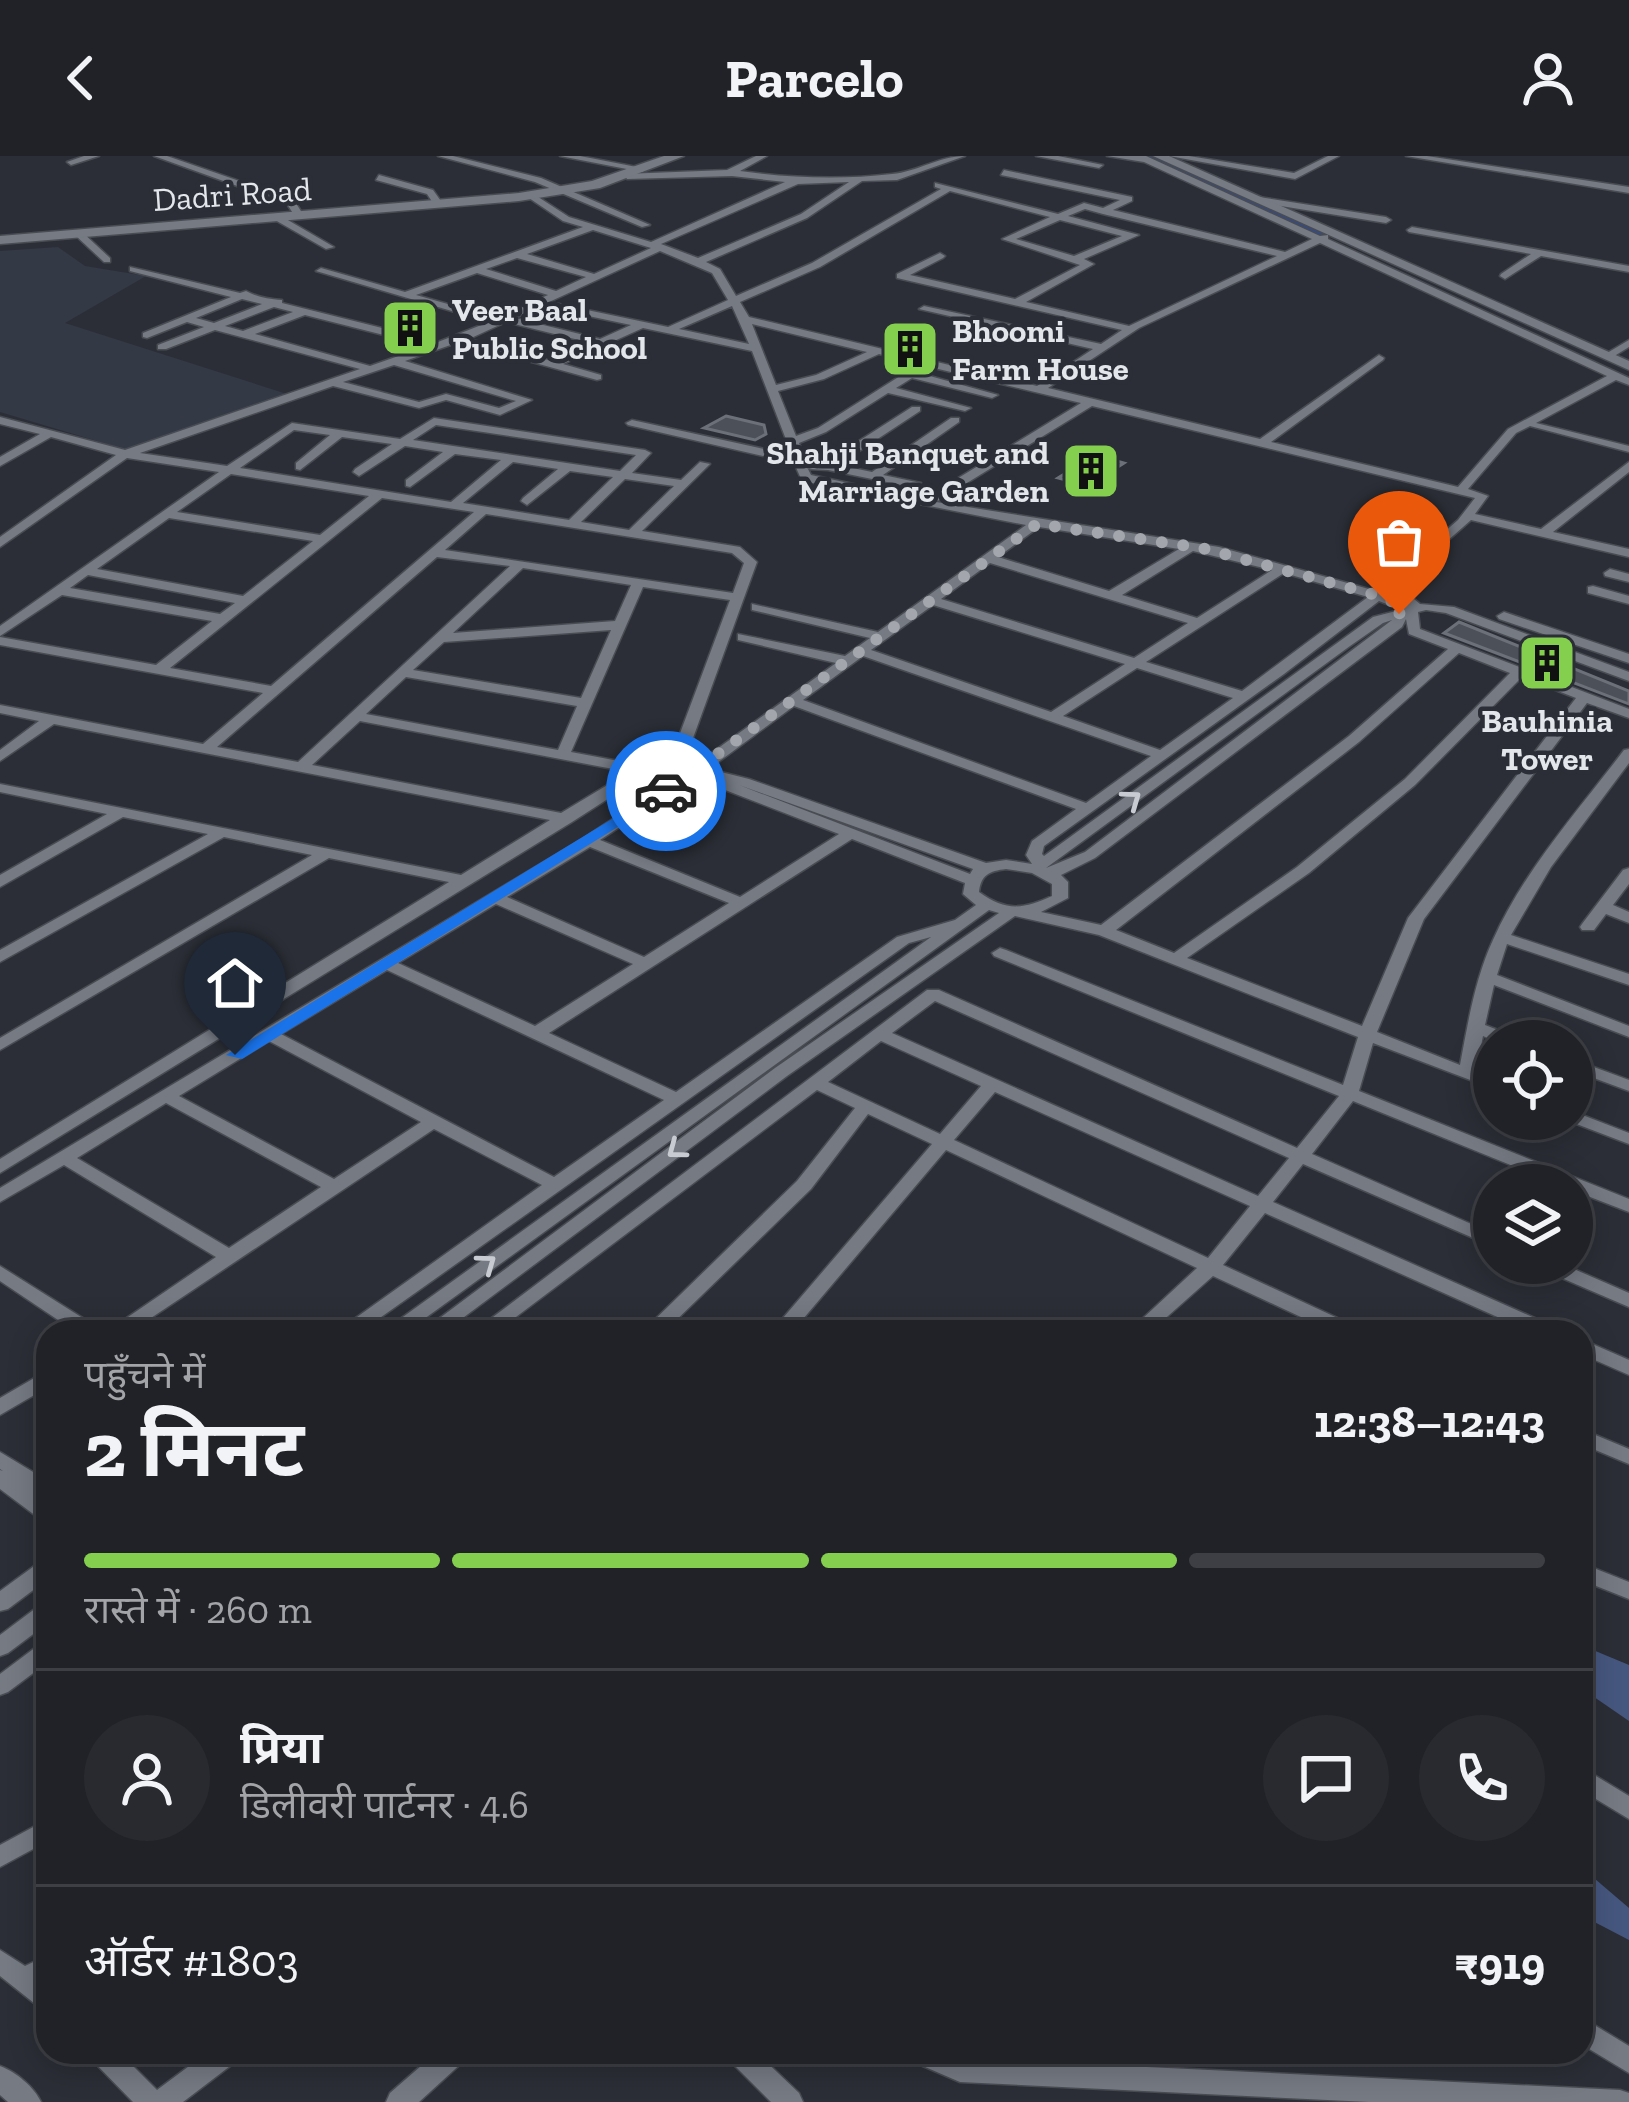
<!DOCTYPE html>
<html lang="hi">
<meta charset="utf-8">
<style>
:root{--surface:#202228;--page:#282a30;--text:#f1f3f6;--muted:#a2a4a8;--line:#3d3f45;--accent:#84cf4d}
body{margin:0;font-family:"Zilla Slab","Noto Sans Devanagari",serif;background:var(--page);color:var(--text);height:100vh;display:flex;flex-direction:column;font-size:45px;white-space:nowrap}
*{box-sizing:border-box;margin:0}
p{font-size:39px;color:var(--muted)}
.icon{flex:none;width:66px;height:66px;fill:none;stroke:currentColor;stroke-width:2;stroke-linecap:round;stroke-linejoin:round}
.map{position:relative;flex:1;overflow:hidden}
.panel{position:absolute;left:36px;top:1164px;width:1557px;height:744px;display:flex;flex-direction:column;background:var(--surface);border-radius:36px;box-shadow:0 6px 30px #0003,0 0 0 3px var(--line)}
.panel>*{flex:none}
.buttons{position:absolute;left:1473px;top:864px;display:grid;gap:24px}
.buttons a{display:grid;place-items:center;width:120px;height:120px;border-radius:50%;background:var(--surface);box-shadow:0 6px 30px #0003,0 0 0 3px var(--line);font-size:60px}
.pin{position:absolute;display:grid;place-items:center;width:102px;height:102px;color:#fff;margin:-123px -51px;border-radius:50% 50% 50% 0;rotate:-45deg;box-shadow:0 0 12px #0007}
.pin .icon{rotate:45deg}
.courier{position:absolute;display:grid;place-items:center;width:120px;height:120px;margin:-60px;border:9px solid #1a73e8;border-radius:50%;background:#fff;color:#222;box-shadow:0 3px 15px #0007}
.overview em{font-style:normal;font-weight:700}
.overview div{display:flex;flex-direction:column-reverse}
.overview{display:flex;align-items:center;justify-content:space-between;height:204px;padding:0 48px}
h1{font-size:78px;font-weight:700;line-height:90px}
.bar{display:grid;grid-template-columns:repeat(4,1fr);gap:18px 12px;align-content:center;height:144px;padding:0 48px}
.bar i{height:15px;border-radius:9px;background:var(--line)}
.bar .on{background:var(--accent)}
.bar p{grid-column:span 4}
.line{display:flex;align-items:center;gap:30px;padding:0 48px;border-top:3px solid var(--line)}
.line div{flex:1}
.round{display:grid;place-items:center;flex:none;width:126px;height:126px;border-radius:63px;background:var(--page)}
header{display:flex;justify-content:space-between;align-items:center;height:156px;padding:0 48px;background:var(--surface);font-size:54px;font-weight:700}
.map>svg:first-child{display:block}
.built{fill:#333945}
.green{fill:#46577f}
.lines{fill:none;stroke-linecap:round;stroke-linejoin:round}
.canal{fill:#354b86;fill-rule:evenodd}
.building{fill:#4c5058;stroke:#6c7079;stroke-width:3}
.minor-casing{stroke:#494c53;stroke-width:3}
.tertiary-casing{stroke:#494c53;stroke-width:3}
.secondary-casing{stroke:#494c53;stroke-width:3}
.minor{fill:#757a83;fill-rule:evenodd}
.tertiary{fill:#757a83;fill-rule:evenodd}
.secondary{fill:#757a83;fill-rule:evenodd}
.oneway{stroke:#c8cbd1}
.route{fill:#1a73e8}
.done{stroke:#a3a6ac;stroke-width:12;stroke-dasharray:0 21.6}
.labels{text-anchor:middle;dominant-baseline:central;stroke-width:9;stroke-linejoin:round;paint-order:stroke}
.far-street-label{font-size:33px;fill:#e3e6eb;stroke:#2b2e36}
.far-poi-label{font-size:33px;font-weight:bold;fill:#e3e6eb;stroke:#2b2e36;text-anchor:start}
</style>
<header><svg class="icon" aria-label="back" viewBox="0 0 24 24"><path d="M15 5l-7 7 7 7"/></svg>Parcelo<svg class="icon" aria-label="person" viewBox="0 0 24 24"><circle cx="12" cy="8" r="4"/><path d="M4 21q1-7 8-7t8 7"/></svg></header>
<div class="map">
<svg width="1629" height="1946" viewBox="0 0 1629 1946">
<rect width="100%" height="100%" fill="#2b2e36"/>
<polygon class="built" points="58,91 85,110 146,120 65,167 290,239 127,294 0,256 0,95"/>
<g class="green">
<polygon points="1581,1489 1629,1509 1629,1565 1581,1532"/>
<polygon points="1581,1711 1629,1752 1629,1784 1581,1759"/>
</g>
<g class="lines">
<polygon class="canal" points="1143,0 1154,0 1327,79 1319,81"/>
</g>
<g class="building">
<polygon points="726,260 764,269 766,278 755,284 704,272"/>
<polygon points="1095,299 1124,307 1088,330 1058,322"/>
<polygon points="1459,466 1629,535 1629,548 1444,477"/>
</g>
<g class="lines">
<defs>
<g id="minor">
<polygon points="84,0 99,0 71,9 67,6"/>
<polygon points="154,0 167,0 294,44 304,60 296,62 287,48"/>
<polygon points="438,0 453,0 541,22 650,69 642,71 535,26"/>
<polygon points="560,0 580,0 647,13 642,16"/>
<path d="M756,0H767L740,15C790,22 841,24 892,18C917,16 939,0 965,0L897,24L862,25L807,62L706,106L720,113L736,140L812,107L941,33L935,31V27L1058,58L1084,47L1103,52L1120,44L1001,19L1004,14L1132,41V45L1113,54L1285,96L1312,83L1144,6L1107,0H1146L1320,80L1328,79V83L1629,222V229L1616,224L1536,267L1629,290V296L1530,270L1516,277L1468,333L1488,340L1475,358L1541,373L1629,306V316L1553,376L1629,393V401L1471,364L1387,438L1404,446L1414,443L1420,448L1454,451L1629,516V525L1446,457L1426,454L1418,456L1420,473L1629,553V562L1587,547L1424,763L1377,876L1460,909C1468,866 1475,823 1493,784C1524,714 1578,655 1624,594L1629,593V607L1551,711L1511,779L1629,818V829L1507,788L1497,819L1629,870V881L1494,829L1485,869L1516,881L1519,885H1494L1483,880L1476,915L1494,922V933L1373,887L1359,935L1629,1043V1056L1572,1034V1029H1560L1353,945L1312,998L1494,1078V1091L1303,1008L1273,1046L1555,1171L1558,1176H1531L1265,1057L1223,1109L1357,1171L1360,1176H1333L1213,1120L1150,1176H1128L1197,1112L946,994L792,1176H771L932,988L868,958L811,1033L664,1176H642L797,1025L855,952L817,934L496,1176H473L927,834H939L1297,992L1339,940L994,800L992,797L1000,792L1006,794L1343,929L1358,881L1099,779L1015,760L787,920L444,1176H421L775,912L999,757L989,754L406,1176H382L931,781L909,787L360,1176H336L542,1029L434,973L130,1176H106L216,1101L64,1009L0,1046V1032L584,682L699,606L836,507L738,484V478L845,500L870,482L752,454V448L878,476L1026,369L802,325L794,307L628,269L626,267L632,264L792,299L752,195L643,172L563,208L601,219V223L597,224L459,186L405,205L532,244L500,259L446,244L419,252L333,230L140,297L227,310L292,267L400,283L434,262L645,294L651,297L632,317L681,324L700,306L710,308L642,375L740,391L757,406L693,582L676,599L572,666L0,1017V1003L449,726L329,702L0,894V882L312,699L224,681L0,806V794L208,678L123,661L0,731V719L107,658L0,636V628L461,719L550,664L54,568L0,605V594L39,565L0,557V549L203,588L263,537L0,489V481L156,509L212,465L62,439L0,480V470L219,316L127,302L0,391V381L116,299L51,281L0,310V301L40,278L0,268V261L125,294L360,213L215,174L166,193H158V189L204,171L187,166L147,182L143,181V177L231,141L130,115V111L240,137L246,135C257,141 267,143 282,144V147L438,186L489,166L316,115L321,112L405,136L583,71L563,65L529,42L532,37L569,61L651,86L785,26L732,20L627,23L624,18L727,14ZM849,26L801,58L698,102L661,88L798,28ZM950,35L1050,61L1002,83L1080,109L1015,143L910,119L943,102L945,100L940,97L897,118V122L1122,174L1101,188L924,150L919,153L1093,193L1037,230L749,161L740,146L820,111ZM1085,53L1103,58L1277,100L1129,170L1026,146L1094,108L1084,103L1139,79L1068,60ZM1060,64L1122,80L1074,100L1016,83ZM593,74L651,92L594,118L527,98ZM1320,87L1607,220L1508,273L1458,331L1271,286L1383,204L1384,202L1379,199L1260,283L1048,232L1139,172ZM660,95L712,117L728,144L668,171L549,146ZM517,102L586,121L556,135L486,113ZM477,117L548,139L497,162L416,139ZM242,143L262,148L214,167L196,162ZM540,150H541L631,169L600,183L515,162ZM732,150L749,188L679,173ZM274,151L293,156L243,175L225,170ZM305,159L427,190L370,210L255,178ZM506,166L591,187L552,205L469,183ZM752,168L867,196L816,219L776,229ZM879,198L919,208L818,272L796,280L778,235L824,223ZM394,209L516,245L499,252L446,238L419,246L343,226ZM930,211L1081,247L924,343L811,319L808,313L828,314L921,333V327L883,319L959,266V262H951L872,316L838,309L920,255V251H912L826,306H806L799,287L826,276L888,237L965,255L971,252L896,232L912,222L992,242L998,239L919,217ZM1092,250L1475,342L1458,364L1376,435L1219,391L936,346ZM436,269L636,299L620,315L413,284ZM294,274L330,279L296,307V313L300,314L342,281L392,288L355,313L353,316L359,320L405,290L443,296L406,324V330L410,331L455,298L501,304L451,346L240,312ZM513,306L558,313L523,342L521,345L527,349L570,315L613,321L569,364L463,347ZM231,318L369,340L320,379L177,356ZM625,323L674,330L629,374L581,366ZM382,342L474,356L271,530L170,512ZM486,358L732,397L744,407L733,437L445,394ZM169,362L313,385L243,440L97,413ZM1039,371L1179,393L1109,435L998,401ZM1193,395L1272,414L1197,462L1122,439ZM437,401L510,410L298,606L217,591ZM990,407L1188,467L1134,502L941,443ZM523,412L631,429L615,465L453,477ZM1284,417L1368,441L1242,535L1146,506ZM88,419L235,447L220,458L70,432ZM643,431L730,444L679,580L666,593L640,609L571,596ZM1379,445L1397,452L1396,455L1373,461L1044,700L1042,698L1044,690L1284,518ZM933,449L1125,508L1051,556L871,494ZM1406,463L1409,478L1448,493L1349,580L1101,769L1041,756L1068,742V726L1061,719L1095,702L1402,471ZM1392,464L1085,696L1046,712L1350,490L1383,467ZM611,474L581,542L413,514L444,486ZM1459,497L1510,517L1405,623L1297,711L1174,797L1116,774L1359,586ZM863,500L1151,600L1086,647L803,544ZM1137,512L1233,542L1160,594L1063,560ZM406,521L577,550L558,594L366,558ZM1522,521L1576,542L1408,762L1362,870L1187,802L1309,717L1415,629ZM794,550L1076,653L1032,685L1026,699L1032,708L1006,704L986,707L749,623L709,613ZM360,565L629,616L561,657L312,609ZM699,619L723,625L718,629L720,632L839,678L740,741L600,684ZM739,629L973,713L970,718ZM852,683L965,727L963,738L976,749L955,764L897,781L676,936L549,877ZM590,691L729,747L644,801L507,741ZM1006,713L1032,717L1052,728V740C1024,753 1006,756 979,736C981,719 989,715 1006,713ZM496,748L633,808L535,870L398,807ZM387,814L664,944L554,1021L281,878ZM935,845L1289,1002L1258,1040L892,877ZM269,885L421,966L334,1023L179,940ZM881,885L981,930L940,978L828,926ZM995,936L1250,1050L1208,1102L954,984ZM166,947L321,1031L229,1092L77,1002Z"/>
<polygon points="1036,0 1058,0 1103,9 1099,12"/>
<polygon points="1169,0 1189,0 1294,17 1328,0 1339,0 1295,23"/>
<polygon points="1406,0 1427,0 1629,31 1629,37"/>
<polygon points="379,19 433,34 443,48 435,50 427,38 376,24"/>
<polygon points="1259,41 1386,61 1391,64 1386,67 1256,46"/>
<polygon points="275,60 281,60 334,91 326,93 275,64"/>
<polygon points="1412,71 1629,110 1629,116 1541,100 1505,123 1500,120 1501,118 1531,98 1409,76 1407,74"/>
<polygon points="75,75 81,75 110,102 110,106 104,106 75,79"/>
<polygon points="1629,184 1629,191 1611,202 1602,200"/>
<polygon points="1610,413 1629,418 1629,426 1605,420 1604,417"/>
<polygon points="1593,430 1629,440 1629,448 1588,437 1588,431"/>
<polygon points="1504,456 1629,498 1629,507 1499,463 1497,460"/>
<polygon points="1629,712 1629,728 1613,749 1629,756 1629,767 1606,758 1594,774 1582,774 1580,771 1582,768 1623,714"/>
<polygon points="1572,903 1629,924 1629,935 1572,914"/>
<polygon points="1572,955 1629,977 1629,988 1566,964 1572,963"/>
<polygon points="1533,1107 1560,1107 1629,1137 1629,1151 1536,1111"/>
<polygon points="0,1110 97,1171 100,1176 76,1176 0,1125"/>
<polygon points="1581,1183 1629,1204 1629,1219 1581,1198"/>
<polygon points="48,1214 48,1231 0,1259 0,1242"/>
<polygon points="1581,1273 1629,1293 1629,1308 1581,1288"/>
<polygon points="0,1296 48,1325 48,1343 39,1339 48,1346 48,1365 40,1363 0,1333 0,1314 3,1315 0,1313"/>
<polygon points="45,1406 48,1407 48,1423 8,1453 0,1455 0,1435 37,1408"/>
<polygon points="1581,1407 1629,1426 1629,1443 1581,1424"/>
<polygon points="48,1447 48,1467 8,1497 0,1500 0,1479 40,1449"/>
<polygon points="48,1485 48,1506 8,1536 0,1539 0,1518 40,1488"/>
<polygon points="1581,1611 1629,1640 1629,1663 1581,1634"/>
<polygon points="48,1663 48,1685 0,1711 0,1689"/>
<polygon points="0,1794 25,1810 48,1799 48,1823 45,1825 48,1828 48,1854 39,1851 0,1820"/>
<polygon points="1581,1861 1629,1890 1629,1917 1581,1888"/>
<polygon points="88,1896 119,1896 157,1934 208,1896 242,1896 238,1904 183,1946 133,1946 92,1904"/>
<polygon points="437,1896 469,1896 465,1904 419,1946 386,1946 390,1937"/>
<polygon points="725,1896 756,1896 799,1937 803,1946 771,1946 729,1904"/>
<polygon points="905,1896 947,1896 961,1902 1620,1934 1629,1937 1629,1946 1369,1946 960,1926 909,1904"/>
<path d="M0,1910C16,1916 34,1931 41,1946H8L0,1939Z"/>
</g>
<polygon id="tertiary" points="1153,0 1169,0 1629,205 1629,214"/>
<polygon id="secondary" points="664,0 684,0 600,32 519,45 0,88 0,80 519,37 592,25"/>
</defs>
<use href="#minor" class="minor-casing"/>
<use href="#tertiary" class="tertiary-casing"/>
<use href="#secondary" class="secondary-casing"/>
<use href="#minor" class="minor"/>
<use href="#tertiary" class="tertiary"/>
<use href="#secondary" class="secondary"/>
</g>
<defs><path id="oneway-chevron" d="M-2-3.5L2.5 0L-2 3.5" fill="none" stroke-width="1.6" stroke-linecap="round" stroke-linejoin="round" transform="scale(3)"/></defs>
<g class="oneway">
<use href="#oneway-chevron" transform="translate(1132 643) rotate(-36)"/>
<use href="#oneway-chevron" transform="translate(676 994) rotate(143)"/>
<use href="#oneway-chevron" transform="translate(487 1107) rotate(-36)"/>
</g>
<polygon class="route" points="666,630 671,638 242,903 226,899"/>
<g class="lines">
<polyline class="done" points="666,635 1037,368 1202,392 1380,440 1404,451 1399,458"/>
</g>
<defs>
<symbol id="building-square" viewBox="-11 -11 22 22"><rect x="-9" y="-9" width="18" height="18" rx="4" fill="#84cf4d" stroke="#2b2e36"/><path d="M-4-6H4V6H1V3H-1V6H-4ZM-2.5-4.3h1.7v1.8h-1.7ZM.8-4.3h1.7v1.8H.8ZM-2.5-1h1.7V.8h-1.7ZM.8-1h1.7V.8H.8Z" fill="#111"/></symbol>
</defs>
<g fill-rule="evenodd">
<use href="#building-square" x="377" y="139" width="66" height="66"/>
<use href="#building-square" x="877" y="160" width="66" height="66"/>
<use href="#building-square" x="1058" y="282" width="66" height="66"/>
<use href="#building-square" x="1514" y="474" width="66" height="66"/>
</g>
<g class="labels">
<g class="far-street-label">
<text transform="translate(232 38) rotate(-4)">Dadri Road</text>
</g>
<g class="far-poi-label">
<text x="452" y="153">Veer Baal<tspan x="452" dy="38">Public School</tspan></text>
<text x="952" y="174">Bhoomi<tspan x="952" dy="38">Farm House</tspan></text>
<text x="1049" y="296" text-anchor="end">Shahji Banquet and<tspan x="1049" dy="38">Marriage Garden</tspan></text>
<text x="1547" y="564" text-anchor="middle">Bauhinia<tspan x="1547" dy="38">Tower</tspan></text>
</g>
</g>
</svg>
<div class="buttons">
<a><svg class="icon" aria-label="locate" viewBox="0 0 24 24"><circle cx="12" cy="12" r="6"/><path d="M12 2v4M12 18v4M2 12h4M18 12h4"/></svg></a>
<a><svg class="icon" aria-label="layers" viewBox="0 0 24 24"><path d="M12 4l9 5-9 5-9-5zM3 14l9 5 9-5"/></svg></a>
</div>
<div class="pin" style="left:1399px;top:458px;background:#ea580c"><svg class="icon" aria-label="bag" viewBox="0 0 24 24"><path d="M5 8h14l-1 12H6zM9 8a3 3 0 0 1 6 0"/></svg></div>
<div class="pin" style="left:235px;top:899px;background:#1f2937"><svg class="icon" aria-label="home" viewBox="0 0 24 24"><path d="M3 11l9-7 9 7M6 9v11h12V9"/></svg></div>
<div class="courier" style="left:666px;top:635px"><svg class="icon" aria-label="car" viewBox="0 0 24 24"><path d="M5 17H2v-5l4-1 3-4h7l3 4 3 1v5h-3M9 17h6M6 11h13"/><circle cx="7" cy="17" r="2"/><circle cx="17" cy="17" r="2"/></svg></div>
<section class="panel">
<div class="overview"><div><h1>2 मिनट</h1><p>पहुँचने में</p></div><em>12:38–12:43</em></div>
<div class="bar"><i class="on"></i><i class="on"></i><i class="on"></i><i></i><p>रास्ते में · 260 m</p></div>
<div class="line" style="height:216px"><a class="round"><svg class="icon" aria-label="person" viewBox="0 0 24 24"><circle cx="12" cy="8" r="4"/><path d="M4 21q1-7 8-7t8 7"/></svg></a><div><b>प्रिया</b><p>डिलीवरी पार्टनर · 4.6</p></div><a class="round"><svg class="icon" aria-label="chat" viewBox="0 0 24 24"><path d="M4 5h16v11H9l-5 4z"/></svg></a><a class="round"><svg class="icon" aria-label="phone" viewBox="0 0 24 24"><path d="M5 4h4l2 5-3 2q2 4 5 5l2-3 5 2v4C11 20 4 13 5 4z"/></svg></a></div>
<div class="line" style="height:156px"><div>ऑर्डर #1803</div><b>₹919</b></div>
</section>
</div>
